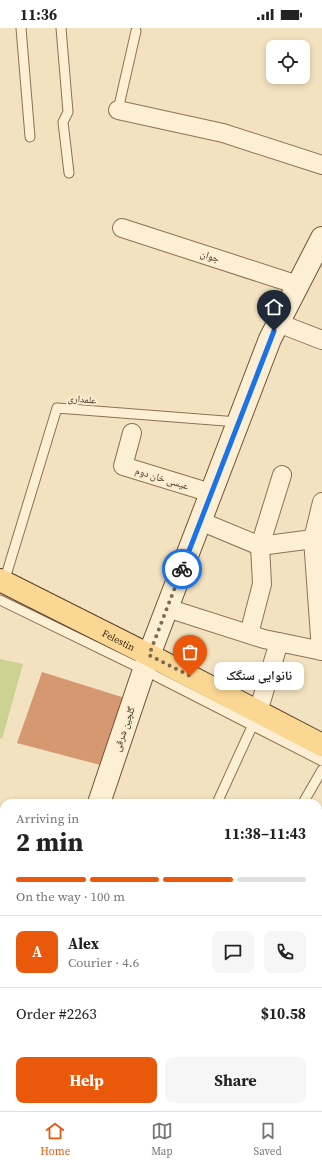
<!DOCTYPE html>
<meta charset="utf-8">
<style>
:root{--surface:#fff;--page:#f6f6f6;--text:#222;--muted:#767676;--line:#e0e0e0;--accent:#ea580c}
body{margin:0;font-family:"Source Serif 4","Noto Naskh Arabic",serif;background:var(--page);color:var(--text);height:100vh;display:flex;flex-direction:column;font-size:15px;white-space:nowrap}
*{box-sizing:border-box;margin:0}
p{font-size:13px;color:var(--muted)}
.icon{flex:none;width:22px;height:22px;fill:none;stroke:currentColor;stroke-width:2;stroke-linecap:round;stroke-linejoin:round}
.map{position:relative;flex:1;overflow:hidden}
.side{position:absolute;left:0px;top:771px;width:322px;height:312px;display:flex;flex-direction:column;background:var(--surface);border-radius:12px 12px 0 0;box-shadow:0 2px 6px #0003}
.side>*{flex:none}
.buttons{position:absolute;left:266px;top:12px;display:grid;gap:8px}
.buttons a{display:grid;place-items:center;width:44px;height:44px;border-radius:8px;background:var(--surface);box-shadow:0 2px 6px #0003;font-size:20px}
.pin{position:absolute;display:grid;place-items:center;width:34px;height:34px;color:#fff;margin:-41px -17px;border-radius:50% 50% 50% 0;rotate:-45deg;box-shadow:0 0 4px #0007}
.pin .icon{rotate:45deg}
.courier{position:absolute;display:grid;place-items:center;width:40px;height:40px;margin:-20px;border:3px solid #1a73e8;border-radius:50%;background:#fff;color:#222;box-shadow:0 1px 5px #0007}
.bubble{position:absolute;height:28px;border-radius:8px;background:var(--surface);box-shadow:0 2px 6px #0003;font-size:13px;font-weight:700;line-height:28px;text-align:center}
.headline em{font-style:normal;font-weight:700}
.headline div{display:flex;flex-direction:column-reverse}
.headline{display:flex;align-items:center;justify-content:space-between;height:68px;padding:0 16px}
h1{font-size:26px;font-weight:700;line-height:30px}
.bar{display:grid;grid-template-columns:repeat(4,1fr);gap:6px 4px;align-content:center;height:48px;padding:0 16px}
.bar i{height:5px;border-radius:3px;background:var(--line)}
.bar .active{background:var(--accent)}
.bar p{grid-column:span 4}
.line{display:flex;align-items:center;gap:10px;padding:0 16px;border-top:1px solid var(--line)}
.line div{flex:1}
.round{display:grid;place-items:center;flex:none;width:42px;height:42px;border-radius:8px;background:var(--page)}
.action{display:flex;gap:8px;margin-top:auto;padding:8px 16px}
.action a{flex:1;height:46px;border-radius:8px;background:var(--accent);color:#fff;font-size:16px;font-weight:700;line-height:46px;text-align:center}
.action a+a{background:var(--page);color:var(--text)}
.status{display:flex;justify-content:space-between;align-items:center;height:28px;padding:0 20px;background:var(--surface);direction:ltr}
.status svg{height:11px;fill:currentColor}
.tabs{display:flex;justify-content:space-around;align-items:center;height:56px;border-top:1px solid var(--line);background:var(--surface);font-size:11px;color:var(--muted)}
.tabs a{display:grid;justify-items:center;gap:2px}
.tabs .active{color:var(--accent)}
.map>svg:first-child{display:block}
.green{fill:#ccd292}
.building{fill:#d59871}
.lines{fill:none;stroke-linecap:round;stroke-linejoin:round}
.lane-casing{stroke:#8e7255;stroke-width:11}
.street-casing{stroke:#8e7255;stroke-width:20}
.secondary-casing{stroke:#705339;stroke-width:24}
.primary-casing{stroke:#5b402a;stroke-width:24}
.lane{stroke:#fcefd4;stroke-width:9}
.street{stroke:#fcefd4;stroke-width:18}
.secondary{stroke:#fcefd4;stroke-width:22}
.primary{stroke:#fad793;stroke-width:22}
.done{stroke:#7c6a54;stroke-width:4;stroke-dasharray:0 7.2}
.route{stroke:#1a73e8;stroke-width:5}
.labels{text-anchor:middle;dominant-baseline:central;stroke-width:4;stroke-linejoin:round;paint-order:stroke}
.street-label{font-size:10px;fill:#3c2a1b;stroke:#f9ecd0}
</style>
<div class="status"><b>11:36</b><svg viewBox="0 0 49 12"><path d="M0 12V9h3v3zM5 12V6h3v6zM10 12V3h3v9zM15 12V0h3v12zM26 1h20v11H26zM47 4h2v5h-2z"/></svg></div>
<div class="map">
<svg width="322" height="1083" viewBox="0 0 322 1083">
<rect width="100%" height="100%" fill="#f3e2bf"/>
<polygon class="green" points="0,631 23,636 2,711 0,710"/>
<polygon class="building" points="42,644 125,670 104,738 17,715"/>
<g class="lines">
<defs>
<g id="lane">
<polyline points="21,0 30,109"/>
<polyline points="61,0 68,84 63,94 69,145"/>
<polyline points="118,82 136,3"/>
<polyline points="4,554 57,380 238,394"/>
<polyline points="0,572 144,642 322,733"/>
<polyline points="217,775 255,692"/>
<polyline points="303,775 322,742"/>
<polyline points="0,841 4,842"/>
</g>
<g id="street">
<polyline points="118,82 223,105 322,137"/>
<polyline points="122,200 298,257"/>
<polyline points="278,295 322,312"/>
<polyline points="132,405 123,438 211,465"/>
<polyline points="200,493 260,518 313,511"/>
<polyline points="167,580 264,611 322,623"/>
<polyline points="249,606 262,556 260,518 282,447"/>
<polyline points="321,623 313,511 322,474"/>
<polyline points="258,684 279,614"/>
<polyline points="318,830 322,825"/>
<polyline points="153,1083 155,1079"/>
</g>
<g id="secondary">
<polyline points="99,775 149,627 270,311 322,210"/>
<polyline points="0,1023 4,1024"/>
<polyline points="95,1079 99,1083"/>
</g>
<g id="primary">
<path id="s1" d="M0,552L149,627L322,717"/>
</g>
</defs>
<use href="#lane" class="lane-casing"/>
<use href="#street" class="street-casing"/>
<use href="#secondary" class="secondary-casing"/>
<use href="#primary" class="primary-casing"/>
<use href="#lane" class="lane"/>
<use href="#street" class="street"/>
<use href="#secondary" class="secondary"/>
<use href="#primary" class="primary"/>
</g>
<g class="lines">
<polyline class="done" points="182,541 149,627 190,648"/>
<polyline class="route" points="182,541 274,303"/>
</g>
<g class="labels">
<g class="street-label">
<text transform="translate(210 228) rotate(18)">جوان</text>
<text transform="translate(82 371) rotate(4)">علمداری</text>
<text transform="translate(162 450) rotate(17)">عیسی خان دوم</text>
<text stroke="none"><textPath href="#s1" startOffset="133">Felestin</textPath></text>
<text transform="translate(124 701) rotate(-71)">گلچین شرقی</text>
</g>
</g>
</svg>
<div class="buttons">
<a><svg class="icon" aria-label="locate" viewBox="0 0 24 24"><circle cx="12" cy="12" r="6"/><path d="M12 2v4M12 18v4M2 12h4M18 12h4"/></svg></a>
</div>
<div class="pin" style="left:190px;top:648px;background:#ea580c"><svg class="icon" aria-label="bag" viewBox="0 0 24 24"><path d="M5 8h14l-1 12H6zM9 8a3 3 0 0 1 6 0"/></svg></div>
<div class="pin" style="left:274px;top:303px;background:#1f2937"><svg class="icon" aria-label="home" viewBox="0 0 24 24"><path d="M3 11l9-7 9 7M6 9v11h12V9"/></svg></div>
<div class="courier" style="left:182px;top:541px"><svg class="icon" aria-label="bike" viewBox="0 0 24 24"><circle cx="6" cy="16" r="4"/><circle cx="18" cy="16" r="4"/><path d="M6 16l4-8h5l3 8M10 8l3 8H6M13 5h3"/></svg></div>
<div class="bubble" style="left:214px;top:634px;width:90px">نانوایی سنگک</div>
<section class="side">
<div class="headline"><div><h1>2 min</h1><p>Arriving in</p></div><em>11:38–11:43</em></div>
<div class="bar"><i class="active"></i><i class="active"></i><i class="active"></i><i></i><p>On the way · 100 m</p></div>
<div class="line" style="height:72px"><b class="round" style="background:var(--accent);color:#fff">A</b><div><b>Alex</b><p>Courier · 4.6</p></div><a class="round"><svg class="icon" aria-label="chat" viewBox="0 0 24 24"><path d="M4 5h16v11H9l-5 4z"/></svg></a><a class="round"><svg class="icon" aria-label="phone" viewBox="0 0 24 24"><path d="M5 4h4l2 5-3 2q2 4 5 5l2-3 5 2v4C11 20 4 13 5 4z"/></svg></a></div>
<div class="line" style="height:52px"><div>Order #2263</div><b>$10.58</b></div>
<div class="action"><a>Help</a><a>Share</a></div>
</section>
</div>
<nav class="tabs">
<a class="active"><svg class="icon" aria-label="home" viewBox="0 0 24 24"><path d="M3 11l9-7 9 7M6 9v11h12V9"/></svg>Home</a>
<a><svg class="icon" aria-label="map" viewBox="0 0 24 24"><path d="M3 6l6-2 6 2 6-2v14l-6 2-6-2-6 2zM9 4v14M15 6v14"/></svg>Map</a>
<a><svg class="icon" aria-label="saved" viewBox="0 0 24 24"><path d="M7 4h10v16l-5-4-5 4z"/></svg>Saved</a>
</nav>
